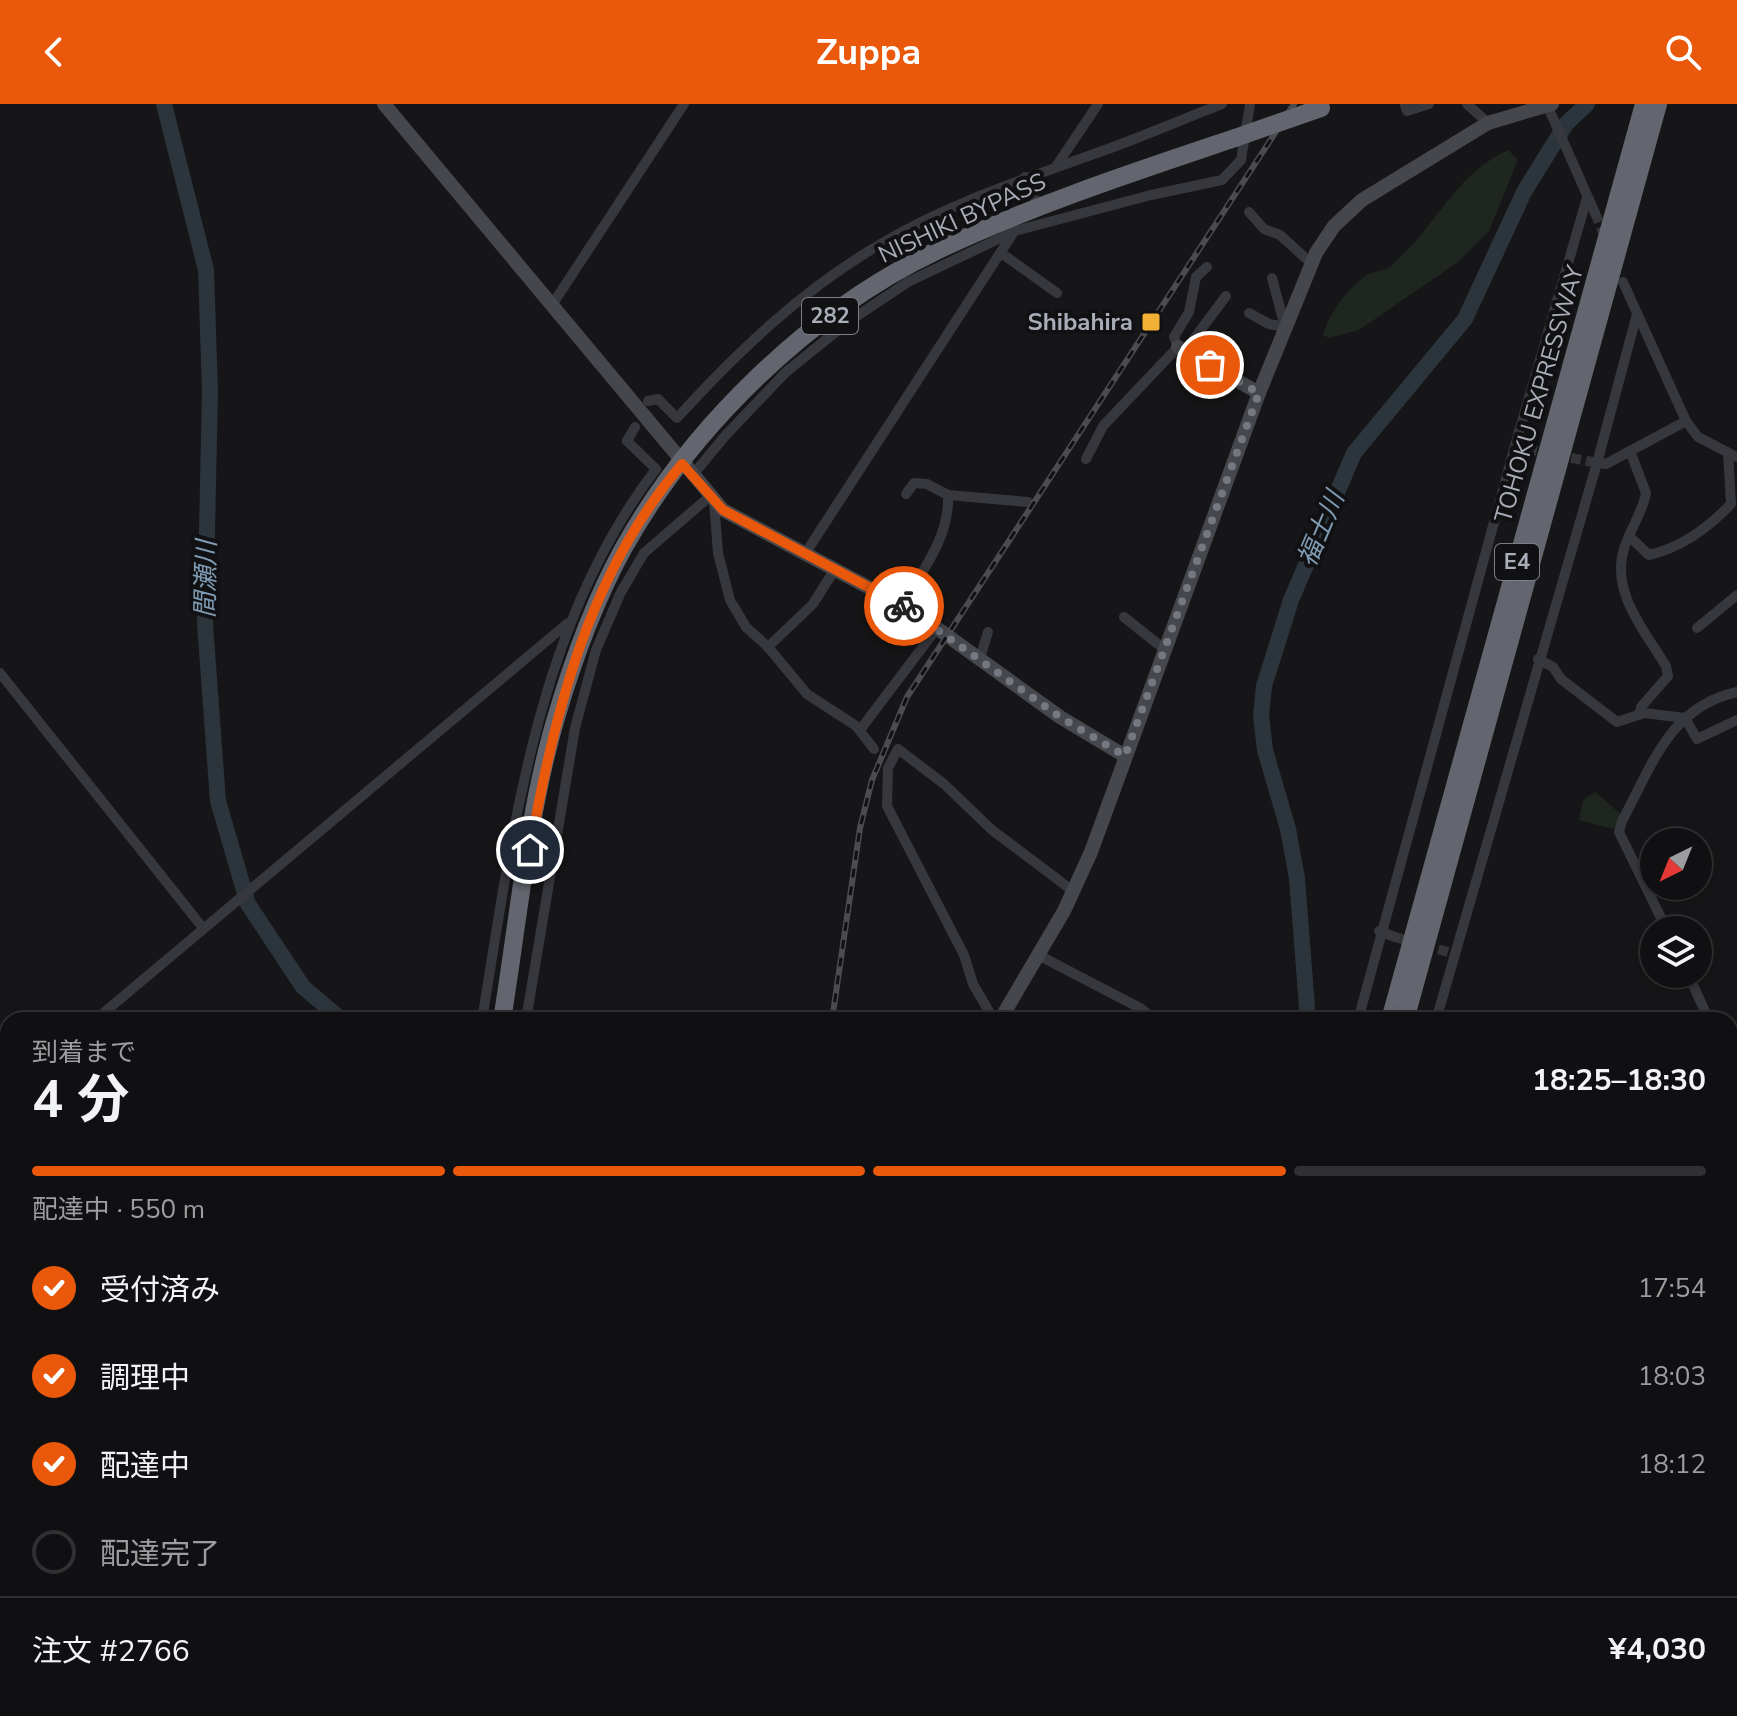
<!DOCTYPE html>
<html lang="ja">
<meta charset="utf-8">
<style>
:root{--surface:#101012;--page:#19191b;--text:#f1f3f6;--muted:#9c9d9f;--line:#303032;--accent:#ea580c}
body{margin:0;font-family:"Nunito Sans","Noto Sans JP",sans-serif;background:var(--page);color:var(--text);height:100vh;display:flex;flex-direction:column;font-size:30px;white-space:nowrap}
*{box-sizing:border-box;margin:0}
p{font-size:26px;color:var(--muted)}
.icon{flex:none;width:44px;height:44px;fill:none;stroke:currentColor;stroke-width:2;stroke-linecap:round;stroke-linejoin:round}
.map{position:relative;flex:1;overflow:hidden}
.side{position:absolute;left:0px;top:908px;width:1738px;height:704px;display:flex;flex-direction:column;background:var(--surface);border-radius:24px 24px 0 0;box-shadow:0 4px 12px #0003,0 0 0 2px var(--line)}
.side>*{flex:none}
.needle{width:52px;rotate:223deg}
.controls{position:absolute;left:1640px;top:724px;display:grid;gap:16px}
.controls a{display:grid;place-items:center;width:72px;height:72px;border-radius:50%;background:var(--surface);box-shadow:0 4px 12px #0003,0 0 0 2px var(--line);font-size:40px}
.pin{position:absolute;display:grid;place-items:center;width:68px;height:68px;color:#fff;margin:-34px;border:4px solid #fff;border-radius:50%;box-shadow:0 2px 8px #0007}
.courier{position:absolute;display:grid;place-items:center;width:80px;height:80px;margin:-40px;border:6px solid #ea580c;border-radius:50%;background:#fff;color:#222;box-shadow:0 2px 10px #0007}
.headline em{font-style:normal;font-weight:700}
.headline div{display:flex;flex-direction:column-reverse}
.headline{display:flex;align-items:center;justify-content:space-between;height:136px;padding:0 32px}
h1{font-size:52px;font-weight:700;line-height:60px}
.bar{display:grid;grid-template-columns:repeat(4,1fr);gap:12px 8px;align-content:center;height:96px;padding:0 32px}
.bar i{height:10px;border-radius:6px;background:var(--line)}
.bar .on{background:var(--accent)}
.bar p{grid-column:span 4}
.line{display:flex;align-items:center;gap:20px;padding:0 32px;border-top:2px solid var(--line)}
.line div{flex:1}
ol{padding:0 32px;list-style:none}
li{display:flex;align-items:center;gap:24px;height:88px}
li p{margin-inline-start:auto}
li .icon{padding:8px;border-radius:50%;background:var(--accent);color:#fff;stroke-width:4}
li:last-child{color:var(--muted)}
li i{width:44px;height:44px;border:4px solid var(--line);border-radius:50%}
header{display:flex;justify-content:space-between;align-items:center;height:104px;padding:0 32px;background:var(--accent);color:#fff;font-size:36px;font-weight:700}
.map>svg:first-child{display:block}
.green{fill:#1e261f}
.water{fill:#2c353c}
.lines{fill:none;stroke-linecap:round;stroke-linejoin:round}
.river{stroke:#2c353c;stroke-width:16}
.street-tunnel{stroke:#333438;stroke-width:10;stroke-dasharray:10 5;stroke-linecap:butt}
.street{stroke:#37383d;stroke-width:10}
.secondary{stroke:#45474d;stroke-width:14}
.highway{stroke:#63666e;stroke-width:18}
.rail-casing{stroke:#4a4c52;stroke-width:6}
.rail{stroke:#111113;stroke-width:3;stroke-dasharray:9;stroke-linecap:butt}
.highway-bridge{stroke:#63666e;stroke-width:18}
.done{stroke:#757880;stroke-width:8;stroke-dasharray:0 14.4}
.route{stroke:#ea580c;stroke-width:10}
.poi-dot{fill:#f2b134;stroke:#111113;stroke-width:3}
.labels{text-anchor:middle;dominant-baseline:central;stroke-width:8;stroke-linejoin:round;paint-order:stroke}
.shield{fill:#111113;stroke:#7b7e86;stroke-width:2}
.shield-label{font-size:22px;font-weight:bold;fill:#a8adb8}
.street-label{font-size:24px;fill:#a8adb8;stroke:#111113}
.poi-label{font-size:24px;font-weight:bold;fill:#a8adb8;stroke:#111113;text-anchor:end}
.water-label{font-size:26px;font-style:italic;fill:#7f9bb3;stroke:#111113}
</style>
<header><svg class="icon" aria-label="back" viewBox="0 0 24 24"><path d="M15 5l-7 7 7 7"/></svg>Zuppa<svg class="icon" aria-label="search" viewBox="0 0 24 24"><circle cx="10" cy="10" r="6"/><path d="M15 15l6 6"/></svg></header>
<div class="map">
<svg width="1737" height="1612" viewBox="0 0 1737 1612">
<rect width="100%" height="100%" fill="#161618"/>
<g class="green">
<path d="M1508,46L1518,56L1489,127L1458,158L1359,226L1329,234L1323,231C1328,210 1349,183 1367,171C1374,167 1383,167 1390,163C1396,158 1402,151 1408,145C1444,108 1459,69 1508,46Z"/>
<polygon points="1595,688 1623,712 1614,725 1579,716 1583,696"/>
</g>
<g class="water">
<polygon points="1737,1410 1737,1511 1730,1516 1730,1416"/>
<polygon points="1423,1604 1557,1604 1547,1612 1416,1612"/>
</g>
<g class="lines">
<g class="river">
<polyline points="164,0 206,166 210,287 205,520 218,697 248,800 303,883 342,916"/>
<polyline points="1308,916 1297,774 1288,725 1265,646 1261,612 1264,582 1291,496 1354,349 1465,215 1524,88 1566,20 1587,0"/>
</g>
<g class="street-tunnel">
<polyline points="1595,109 1606,135"/>
<polyline points="1527,345 1592,358"/>
<polyline points="1395,833 1448,848"/>
</g>
<g class="street">
<polyline points="1467,0 1488,19"/>
<polyline points="1405,1 1407,7 1429,0"/>
<polyline points="1548,3 1595,109"/>
<polyline points="1057,61 1098,0"/>
<polyline points="1025,73 1038,102"/>
<polyline points="1249,108 1264,125 1280,131 1311,159"/>
<polyline points="1001,149 1057,189"/>
<polyline points="1272,174 1285,223"/>
<polyline points="1623,178 1686,317 1698,333 1737,353"/>
<polyline points="552,201 684,0"/>
<polyline points="1249,209 1269,220 1285,223"/>
<polyline points="1185,247 1226,192"/>
<path d="M648,297L658,295L677,314C739,246 804,184 884,138C950,99 1020,77 1091,51C1135,36 1178,17 1222,0"/>
<polyline points="1514,345 1527,345"/>
<path d="M1630,347L1646,389C1643,407 1631,424 1625,442C1609,486 1644,526 1666,562L1668,572L1641,603L1639,611"/>
<polyline points="1086,355 1103,322 1178,243 1174,233 1189,208 1196,173 1207,163"/>
<polyline points="1594,358 1606,360 1686,317"/>
<polyline points="692,372 725,332 786,268 848,218 908,178 1015,127 1151,91 1222,76 1241,56 1250,0"/>
<polyline points="948,391 1028,398"/>
<polyline points="714,397 718,449 730,496 746,523 768,543 807,590 856,622 874,645"/>
<path d="M1629,432L1649,451C1680,444 1709,423 1731,400L1728,349"/>
<polyline points="805,450 1015,126"/>
<path d="M902,501C923,466 950,432 948,391L927,380L914,379L906,390"/>
<polyline points="1124,513 1164,545"/>
<polyline points="1697,524 1737,491"/>
<polyline points="768,543 813,500 835,465"/>
<polyline points="980,554 988,528"/>
<polyline points="1538,555 1553,563 1561,575 1617,618 1644,609 1685,614 1697,635 1737,616"/>
<polyline points="0,569 203,824"/>
<polyline points="860,626 937,524"/>
<path d="M1667,826L1619,728L1622,717C1652,662 1669,603 1737,588"/>
<polyline points="1379,827 1395,833"/>
<polyline points="1040,852 1140,904 1156,916"/>
<polyline points="1688,870 1709,916"/>
<polyline points="95,916 568,519"/>
<path d="M482,916C513,728 536,521 656,365L627,337L635,323"/>
<polyline points="526,916 575,624 596,546 621,488 644,449 709,393"/>
<polyline points="994,916 973,880 964,851 887,702 888,664 898,645 944,680 992,726 1073,787"/>
<polyline points="1358,916 1514,345 1587,94"/>
<polyline points="1436,916 1597,359 1637,210"/>
<polyline points="1730,949 1737,946"/>
<polyline points="0,998 8,991"/>
<polyline points="1730,1329 1737,1323"/>
<polyline points="1730,1563 1737,1566"/>
<polyline points="21,1612 22,1604"/>
<polyline points="1355,1612 1356,1604"/>
<polyline points="1400,1612 1405,1604"/>
</g>
<g class="secondary">
<polyline points="384,0 723,406 913,507 1060,613 1125,652"/>
<polyline points="1178,243 1259,289"/>
<polyline points="1000,916 1064,807 1091,748 1259,289 1316,149 1334,122 1362,96 1488,19 1552,0"/>
<polyline points="0,1361 8,1363"/>
<polyline points="1108,1612 1110,1604"/>
</g>
<g class="highway">
<path d="M502,916C518,818 528,708 556,614C573,556 594,498 623,445C691,323 810,207 936,147C1033,101 1134,68 1235,34"/>
<polyline points="1390,916 1644,0"/>
<polyline points="1405,916 1658,0"/>
<polyline points="393,1612 394,1604"/>
<polyline points="1228,1612 1229,1604"/>
<polyline points="1242,1612 1243,1604"/>
</g>
<defs>
<g id="rail">
<polyline points="832,916 860,724 872,676 907,593 1294,0"/>
<polyline points="722,1612 724,1604"/>
</g>
</defs>
<use href="#rail" class="rail-casing"/>
<use href="#rail" class="rail"/>
<polyline class="highway-bridge" points="1235,34 1321,4"/>
</g>
<g class="lines">
<polyline class="done" points="904,502 1060,613 1125,652 1259,289 1210,261"/>
<path class="route" d="M530,746C554,608 589,469 682,360L723,406L904,502"/>
</g>
<rect class="poi-dot" x="1141" y="208" width="20" height="20" rx="4"/>
<g class="labels">
<g class="shield">
<rect x="802" y="194" width="56" height="36" rx="6"/>
<rect x="1495" y="440" width="44" height="36" rx="6"/>
</g>
<g class="shield-label">
<text x="830" y="212">282</text>
<text x="1517" y="458">E4</text>
</g>
<g class="street-label">
<text transform="translate(962 114) rotate(-25)">NISHIKI BYPASS</text>
<text transform="translate(1539 290) rotate(-74)">TOHOKU EXPRESSWAY</text>
</g>
<g class="poi-label">
<text x="1133" y="218">Shibahira</text>
</g>
<g class="water-label">
<text transform="translate(1321 425) rotate(-67)">福士川</text>
<text transform="translate(206 475) rotate(-89)">間瀬川</text>
</g>
</g>
</svg>
<div class="controls">
<a><svg class="needle" viewBox="-14 -14 28 28"><path d="M0-13l5 13h-10z" fill="#e53935"/><path d="M0 13l5-13h-10z" fill="#9c9d9f"/></svg></a>
<a><svg class="icon" aria-label="layers" viewBox="0 0 24 24"><path d="M12 4l9 5-9 5-9-5zM3 14l9 5 9-5"/></svg></a>
</div>
<div class="pin" style="left:1210px;top:261px;background:#ea580c"><svg class="icon" aria-label="bag" viewBox="0 0 24 24"><path d="M5 8h14l-1 12H6zM9 8a3 3 0 0 1 6 0"/></svg></div>
<div class="pin" style="left:530px;top:746px;background:#1f2937"><svg class="icon" aria-label="home" viewBox="0 0 24 24"><path d="M3 11l9-7 9 7M6 9v11h12V9"/></svg></div>
<div class="courier" style="left:904px;top:502px"><svg class="icon" aria-label="bike" viewBox="0 0 24 24"><circle cx="6" cy="16" r="4"/><circle cx="18" cy="16" r="4"/><path d="M6 16l4-8h5l3 8M10 8l3 8H6M13 5h3"/></svg></div>
<section class="side">
<div class="headline"><div><h1>4 分</h1><p>到着まで</p></div><em>18:25–18:30</em></div>
<div class="bar"><i class="on"></i><i class="on"></i><i class="on"></i><i></i><p>配達中 · 550 m</p></div>
<ol>
<li><svg class="icon" aria-label="check" viewBox="0 0 24 24"><path d="M5 12l5 5 9-10"/></svg>受付済み<p>17:54</p></li>
<li><svg class="icon" aria-label="check" viewBox="0 0 24 24"><path d="M5 12l5 5 9-10"/></svg>調理中<p>18:03</p></li>
<li><svg class="icon" aria-label="check" viewBox="0 0 24 24"><path d="M5 12l5 5 9-10"/></svg>配達中<p>18:12</p></li>
<li><i></i>配達完了</li>
</ol>
<div class="line" style="height:104px"><div>注文 #2766</div><b>¥4,030</b></div>
</section>
</div>
